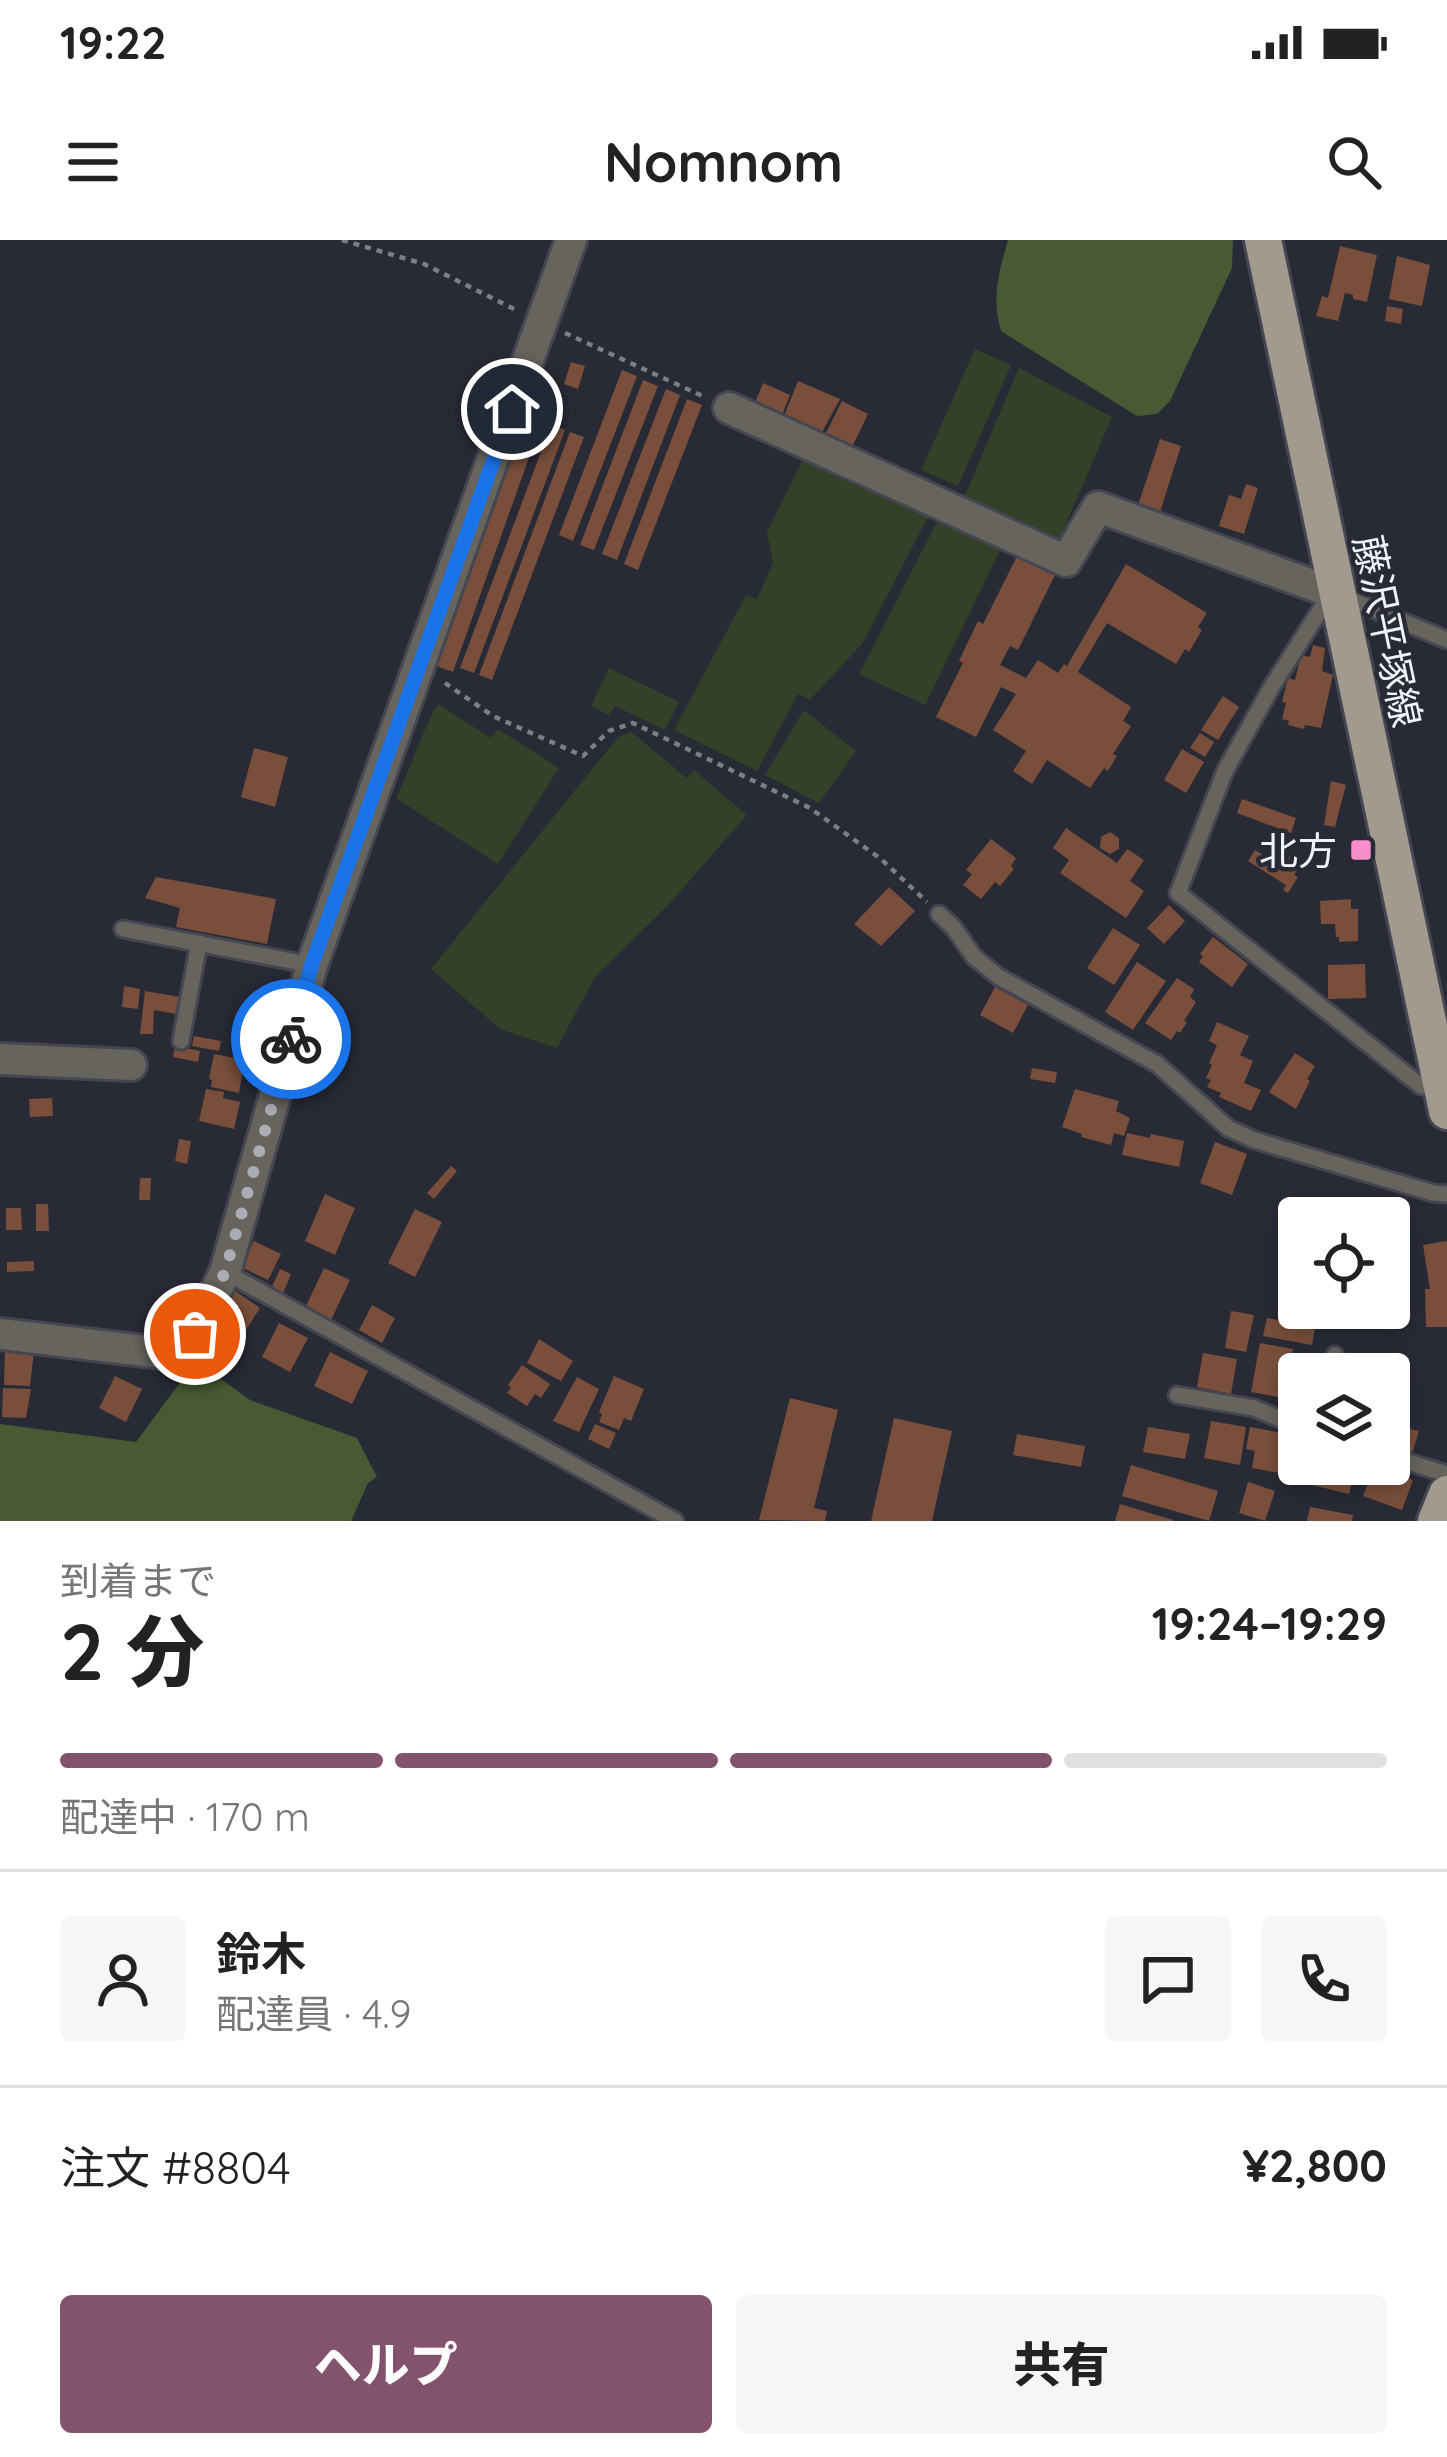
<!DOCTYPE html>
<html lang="ja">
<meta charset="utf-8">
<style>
:root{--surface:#fff;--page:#f6f6f6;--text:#222;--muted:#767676;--line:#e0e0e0;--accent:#83536e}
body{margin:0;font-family:Quicksand,"Noto Sans JP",sans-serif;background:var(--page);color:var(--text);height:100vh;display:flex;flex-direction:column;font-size:45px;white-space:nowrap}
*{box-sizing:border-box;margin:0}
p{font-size:39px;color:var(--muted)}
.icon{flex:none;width:66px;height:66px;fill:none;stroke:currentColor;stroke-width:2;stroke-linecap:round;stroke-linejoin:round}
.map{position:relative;height:1281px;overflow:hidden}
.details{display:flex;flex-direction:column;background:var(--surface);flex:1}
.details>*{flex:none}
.buttons{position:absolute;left:1278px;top:957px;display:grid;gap:24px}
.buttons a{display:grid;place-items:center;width:132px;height:132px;border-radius:12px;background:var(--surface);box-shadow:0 6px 18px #0003;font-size:60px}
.pin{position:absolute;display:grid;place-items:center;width:102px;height:102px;color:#fff;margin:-51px;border:6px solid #fff;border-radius:50%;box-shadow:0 3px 12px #0007}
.courier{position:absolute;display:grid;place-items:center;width:120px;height:120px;margin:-60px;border:9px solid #1a73e8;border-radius:50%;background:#fff;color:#222;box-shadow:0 3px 15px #0007}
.overview em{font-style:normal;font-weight:800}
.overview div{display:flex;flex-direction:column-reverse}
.overview{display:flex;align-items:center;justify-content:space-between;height:204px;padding:0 60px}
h1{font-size:78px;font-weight:800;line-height:90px}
.bar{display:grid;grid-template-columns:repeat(4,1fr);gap:18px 12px;align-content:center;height:144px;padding:0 60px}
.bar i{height:15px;border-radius:9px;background:var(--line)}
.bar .current{background:var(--accent)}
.bar p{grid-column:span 4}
.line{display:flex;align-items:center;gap:30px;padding:0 60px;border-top:3px solid var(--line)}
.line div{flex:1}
.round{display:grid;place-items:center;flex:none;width:126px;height:126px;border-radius:12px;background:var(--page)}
.primary-button{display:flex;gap:24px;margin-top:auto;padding:24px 60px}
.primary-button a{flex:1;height:138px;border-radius:12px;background:var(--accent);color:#fff;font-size:48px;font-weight:800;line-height:138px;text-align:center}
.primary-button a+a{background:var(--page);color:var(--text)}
.status{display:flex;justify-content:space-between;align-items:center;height:84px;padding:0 60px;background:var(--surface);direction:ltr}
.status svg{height:33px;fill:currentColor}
header{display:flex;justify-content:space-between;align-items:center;height:156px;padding:0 60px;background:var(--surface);font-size:54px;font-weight:800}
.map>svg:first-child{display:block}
.green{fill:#354028}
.forest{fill:#485a33}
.building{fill:#794f3c}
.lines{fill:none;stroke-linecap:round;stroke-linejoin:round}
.lane-casing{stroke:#444652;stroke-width:21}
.street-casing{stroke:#444652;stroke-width:36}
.primary-casing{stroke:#444652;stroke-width:42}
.path{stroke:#7c7e89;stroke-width:4.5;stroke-dasharray:6 6;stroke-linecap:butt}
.lane{stroke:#67635d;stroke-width:15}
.street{stroke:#67635d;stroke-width:30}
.primary{stroke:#a2998f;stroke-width:36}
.done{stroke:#abadb6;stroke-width:12;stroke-dasharray:0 21.6}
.route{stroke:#1a73e8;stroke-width:15}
.poi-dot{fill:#f98fca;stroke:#282a36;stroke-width:4.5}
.labels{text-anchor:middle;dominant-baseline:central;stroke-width:9;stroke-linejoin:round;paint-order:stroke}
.street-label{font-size:39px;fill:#f1f3fb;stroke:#282a36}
.poi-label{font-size:39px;fill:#f1f3fb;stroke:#282a36;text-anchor:end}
</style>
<div class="status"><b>19:22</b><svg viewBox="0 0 49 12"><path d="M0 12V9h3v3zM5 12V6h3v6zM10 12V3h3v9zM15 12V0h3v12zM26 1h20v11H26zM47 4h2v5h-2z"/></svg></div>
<header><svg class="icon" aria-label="menu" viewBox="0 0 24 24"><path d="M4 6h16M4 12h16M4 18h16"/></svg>Nomnom<svg class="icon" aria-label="search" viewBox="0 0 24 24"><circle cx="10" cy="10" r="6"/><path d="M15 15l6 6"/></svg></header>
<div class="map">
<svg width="1447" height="1281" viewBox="0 0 1447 1281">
<rect width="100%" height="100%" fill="#282a36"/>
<g class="green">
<polygon points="975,109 1011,125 958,246 921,230"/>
<polygon points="1019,128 1112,177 1056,307 960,267"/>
<polygon points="805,215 929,275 862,404 810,460 798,454 757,531 674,490 746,355 757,359 773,323 767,292"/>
<polygon points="940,276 1003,304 925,465 859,434"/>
<polygon points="609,428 679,462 665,490 615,466 609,475 591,466"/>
<path d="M438,464L491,498L498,489L559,528L498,624L396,558C412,527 420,494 438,464Z"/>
<polygon points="804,470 856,511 819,563 765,535"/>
<polygon points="631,492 687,538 694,530 747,575 671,662 595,737 557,808 500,789 431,729 618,497"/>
</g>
<g class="forest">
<path d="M1008,0H1233L1232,28L1170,161L1157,174L1137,176L1001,91C991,58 999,32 1008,0Z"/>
<polygon points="196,1121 250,1160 357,1198 377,1237 368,1243 351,1281 0,1281 0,1184 136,1202"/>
</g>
<g class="building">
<polygon points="1340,6 1377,15 1367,62 1353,59 1353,55 1345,53 1338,81 1316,76 1322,56 1328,58"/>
<polygon points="1397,16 1430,25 1422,66 1389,59"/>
<polygon points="1387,66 1403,69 1401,84 1385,81"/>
<polygon points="571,122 585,126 578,149 564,144"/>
<polygon points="622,130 637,136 573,301 559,295"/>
<polygon points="643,140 658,146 594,310 580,305"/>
<polygon points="798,141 840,159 822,192 784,176"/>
<polygon points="763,143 790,155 780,180 753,168"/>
<polygon points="666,149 680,155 617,320 602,314"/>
<polygon points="527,150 550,158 453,432 428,423"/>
<polygon points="687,159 702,165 638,330 624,324"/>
<polygon points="842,161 868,174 852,207 825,195"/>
<polygon points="551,185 565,190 474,433 460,428"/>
<polygon points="570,192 584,197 492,440 479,435"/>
<polygon points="1160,199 1181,206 1160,272 1138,265"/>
<polygon points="1246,244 1258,248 1244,294 1219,286 1229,255 1241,259"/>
<polygon points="1017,316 1055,335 1018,410 1010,406 1000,425 1026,438 1038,420 1058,433 1064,424 1067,426 1126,324 1207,373 1198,387 1202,390 1189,412 1185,409 1176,424 1107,383 1078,432 1131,467 1123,481 1131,486 1113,514 1117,516 1108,531 1104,528 1090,548 1047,520 1032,544 1013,531 1026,511 993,490 1016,454 1001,447 976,497 936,477 963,423 959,421 978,381 983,384"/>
<polygon points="1313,405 1325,408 1322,431 1333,435 1321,488 1305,485 1304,489 1288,485 1289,481 1282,479 1286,463 1282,462 1288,438 1295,440 1301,415 1310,417"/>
<polygon points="1223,456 1239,467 1218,500 1201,490"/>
<polygon points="1200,493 1214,502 1205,517 1190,508"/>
<polygon points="254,508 288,517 275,567 241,557"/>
<polygon points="1182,509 1204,522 1186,553 1164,540"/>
<polygon points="1331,541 1346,545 1335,587 1324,585"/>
<polygon points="1242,559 1296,578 1291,593 1237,573"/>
<polygon points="1066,588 1117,623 1127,609 1144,620 1130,641 1144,651 1126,678 1060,633 1069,620 1053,608"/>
<polygon points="1110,592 1119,598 1119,609 1110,614 1100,608 1101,597"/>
<polygon points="991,599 1016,618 1011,626 1014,629 1000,646 995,642 981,659 963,645 972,634 966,630"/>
<polygon points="1255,610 1276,623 1283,612 1301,624 1294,635 1298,637 1288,653 1283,650 1286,645 1248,621"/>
<polygon points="156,637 276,659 267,704 176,687 180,668 145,658"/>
<polygon points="889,647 915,671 881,706 854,684"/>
<polygon points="1351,659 1351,669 1358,669 1358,701 1339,702 1339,697 1336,697 1335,684 1321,684 1320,661"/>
<polygon points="1169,665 1185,681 1164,704 1147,688"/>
<polygon points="1113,688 1140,705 1114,745 1087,728"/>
<polygon points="1213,697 1248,724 1232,747 1199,722 1203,716 1200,714"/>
<polygon points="1137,722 1166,741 1133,790 1105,772"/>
<polygon points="1365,724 1366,758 1328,759 1328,725"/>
<polygon points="1177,738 1194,749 1190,757 1196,762 1184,781 1187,782 1180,793 1177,791 1171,800 1145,783"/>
<polygon points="124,746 140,749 138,769 122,767"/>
<polygon points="995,747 1028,765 1013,793 980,775"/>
<polygon points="145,751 180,757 177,774 154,770 153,794 140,794"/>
<polygon points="1217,782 1249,796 1240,815 1253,821 1244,843 1261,850 1251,871 1219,857 1221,853 1207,847 1211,840 1206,838 1212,825 1209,823 1217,805 1209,801"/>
<polygon points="194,796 221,801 219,811 192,806"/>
<polygon points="266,796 275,798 269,819 258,816 262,799 265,799"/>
<polygon points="175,806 200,811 198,822 173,817"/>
<polygon points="1295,813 1315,826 1307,839 1310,841 1296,869 1269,852"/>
<polygon points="214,814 252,821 249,836 242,835 239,853 211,847 212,840 209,839"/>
<polygon points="1032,828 1057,832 1055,843 1030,839"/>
<polygon points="206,849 224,852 223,858 240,862 234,889 199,881"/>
<polygon points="1075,849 1119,861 1116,871 1130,878 1124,896 1114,893 1111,905 1081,897 1082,894 1062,887"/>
<polygon points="52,858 53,876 30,877 29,859"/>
<polygon points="1127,893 1150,898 1151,894 1184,901 1179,927 1122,915"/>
<polygon points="179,899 191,901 187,924 175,921"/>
<polygon points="1215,902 1247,914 1232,955 1200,943"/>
<polygon points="451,926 457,931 434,959 427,953"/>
<polygon points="140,938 151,938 150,960 139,960"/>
<polygon points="325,954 355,968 335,1015 305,1001"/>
<polygon points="36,964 48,964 49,991 36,991"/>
<polygon points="6,968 21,968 22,990 6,990"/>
<polygon points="415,969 442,982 415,1037 388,1023"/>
<polygon points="254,1001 281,1014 268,1040 241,1027"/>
<polygon points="1447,1001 1447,1087 1426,1087 1425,1049 1430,1049 1423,1005"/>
<polygon points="34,1021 34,1031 7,1032 7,1022"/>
<polygon points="324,1028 350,1040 331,1080 305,1068"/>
<polygon points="280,1029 291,1034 282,1056 270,1051"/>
<polygon points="234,1050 260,1068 238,1103 211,1085"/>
<polygon points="372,1065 395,1078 382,1103 359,1090"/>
<polygon points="1231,1071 1254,1075 1246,1112 1225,1108"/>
<polygon points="1267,1078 1315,1087 1312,1105 1263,1096"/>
<polygon points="279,1083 308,1098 290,1132 262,1117"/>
<polygon points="539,1099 573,1121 561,1141 527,1123"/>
<polygon points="1260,1103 1293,1109 1284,1158 1251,1152"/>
<polygon points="5,1109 34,1111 30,1146 4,1145"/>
<polygon points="330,1112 368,1131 352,1164 314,1146"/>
<polygon points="1203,1113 1237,1119 1231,1154 1197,1147"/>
<polygon points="522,1125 550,1144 541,1158 535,1154 527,1166 507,1153 511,1147 508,1145"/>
<polygon points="115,1136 142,1149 126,1182 99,1168"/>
<polygon points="614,1136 644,1149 631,1181 624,1178 619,1190 599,1182 602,1174 599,1172"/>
<polygon points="577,1137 599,1149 579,1192 553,1181"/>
<polygon points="3,1148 31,1149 26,1178 2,1177"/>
<polygon points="790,1158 838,1170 814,1268 827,1271 825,1281 759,1280"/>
<polygon points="894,1178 952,1191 932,1281 871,1281"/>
<polygon points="1211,1181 1246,1187 1240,1225 1204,1218"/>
<polygon points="595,1184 616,1193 609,1209 588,1199"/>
<polygon points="1389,1184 1419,1191 1412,1214 1389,1208"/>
<polygon points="1148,1187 1190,1194 1185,1219 1143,1212"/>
<polygon points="1250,1187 1283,1193 1280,1212 1299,1216 1296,1236 1252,1228 1255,1211 1246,1209"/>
<polygon points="1017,1194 1085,1206 1081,1227 1013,1215"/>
<polygon points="1318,1224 1334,1224 1355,1230 1349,1254 1312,1245"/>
<polygon points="1131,1225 1218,1251 1209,1281 1122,1256"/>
<polygon points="1375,1226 1413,1240 1402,1270 1363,1256"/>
<polygon points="1248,1242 1275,1251 1265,1281 1239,1273"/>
<polygon points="1120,1264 1173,1280 1173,1281 1115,1281"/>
<polygon points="1310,1267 1353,1275 1352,1281 1307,1281"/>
</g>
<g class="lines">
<defs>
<g id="lane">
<polyline points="939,674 954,688 974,717 999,737 1157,824 1228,888 1254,900 1433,953 1447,954"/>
<polyline points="123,689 312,725"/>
<polyline points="181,801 199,703"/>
<polyline points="1439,846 1421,846 1178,653 1225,531 1271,448 1324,364 1337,354 1447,400"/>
<polyline points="225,1032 675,1281"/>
<polyline points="1332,1134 1335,1115"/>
<polyline points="1177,1155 1254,1168 1299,1187"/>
<polyline points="1389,1216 1447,1234"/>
</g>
<g id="street">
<polyline points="729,168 1066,321 1098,267 1337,354"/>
<polyline points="0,819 131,825"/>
<polyline points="0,1094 179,1115 195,1094 225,1032 312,725 571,0"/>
</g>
<g id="primary">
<polyline points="1263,0 1447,871"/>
<polyline points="1436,1281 1447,1254"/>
</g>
</defs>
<use href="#lane" class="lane-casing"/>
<use href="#street" class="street-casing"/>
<use href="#primary" class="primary-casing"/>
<g class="path">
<polyline points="342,0 424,24 516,70"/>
<polyline points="565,93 707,158"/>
<polyline points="445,443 493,476 583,516 609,491 633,483 810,568 881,619 927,662"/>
</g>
<use href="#lane" class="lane"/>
<use href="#street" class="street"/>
<use href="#primary" class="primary"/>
</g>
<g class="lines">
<polyline class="done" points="195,1094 225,1032 291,799"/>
<polyline class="route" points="291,799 312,724 512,169"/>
</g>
<rect class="poi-dot" x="1349" y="598" width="24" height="24" rx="6"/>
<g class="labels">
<g class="street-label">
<text transform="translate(1388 391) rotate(78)">藤沢平塚線</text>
</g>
<g class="poi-label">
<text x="1337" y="610">北方</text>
</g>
</g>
</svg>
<div class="buttons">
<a><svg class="icon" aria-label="locate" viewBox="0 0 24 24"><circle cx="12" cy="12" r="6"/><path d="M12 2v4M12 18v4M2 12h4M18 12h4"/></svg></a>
<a><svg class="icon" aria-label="layers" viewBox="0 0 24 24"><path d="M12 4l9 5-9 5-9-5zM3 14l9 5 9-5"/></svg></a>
</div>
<div class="pin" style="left:195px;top:1094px;background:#ea580c"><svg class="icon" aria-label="bag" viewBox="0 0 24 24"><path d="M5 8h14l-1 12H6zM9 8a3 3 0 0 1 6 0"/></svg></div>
<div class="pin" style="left:512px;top:169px;background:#1f2937"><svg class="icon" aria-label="home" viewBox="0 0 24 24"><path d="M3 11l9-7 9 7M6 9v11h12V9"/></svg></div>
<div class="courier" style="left:291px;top:799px"><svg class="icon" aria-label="bike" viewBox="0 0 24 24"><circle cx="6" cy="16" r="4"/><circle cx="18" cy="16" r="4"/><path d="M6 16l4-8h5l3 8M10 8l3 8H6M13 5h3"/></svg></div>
</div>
<section class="details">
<div class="overview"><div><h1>2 分</h1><p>到着まで</p></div><em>19:24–19:29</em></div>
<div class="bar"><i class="current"></i><i class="current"></i><i class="current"></i><i></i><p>配達中 · 170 m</p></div>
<div class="line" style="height:216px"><a class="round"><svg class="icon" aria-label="person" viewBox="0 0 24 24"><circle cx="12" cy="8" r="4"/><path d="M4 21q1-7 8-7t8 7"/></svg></a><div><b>鈴木</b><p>配達員 · 4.9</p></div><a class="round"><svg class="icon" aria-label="chat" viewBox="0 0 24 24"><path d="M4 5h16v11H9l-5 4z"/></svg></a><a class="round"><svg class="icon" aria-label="phone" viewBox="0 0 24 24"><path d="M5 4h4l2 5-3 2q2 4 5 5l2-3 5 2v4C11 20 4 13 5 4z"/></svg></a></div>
<div class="line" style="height:156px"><div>注文 #8804</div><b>¥2,800</b></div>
<div class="primary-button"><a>ヘルプ</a><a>共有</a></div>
</section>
